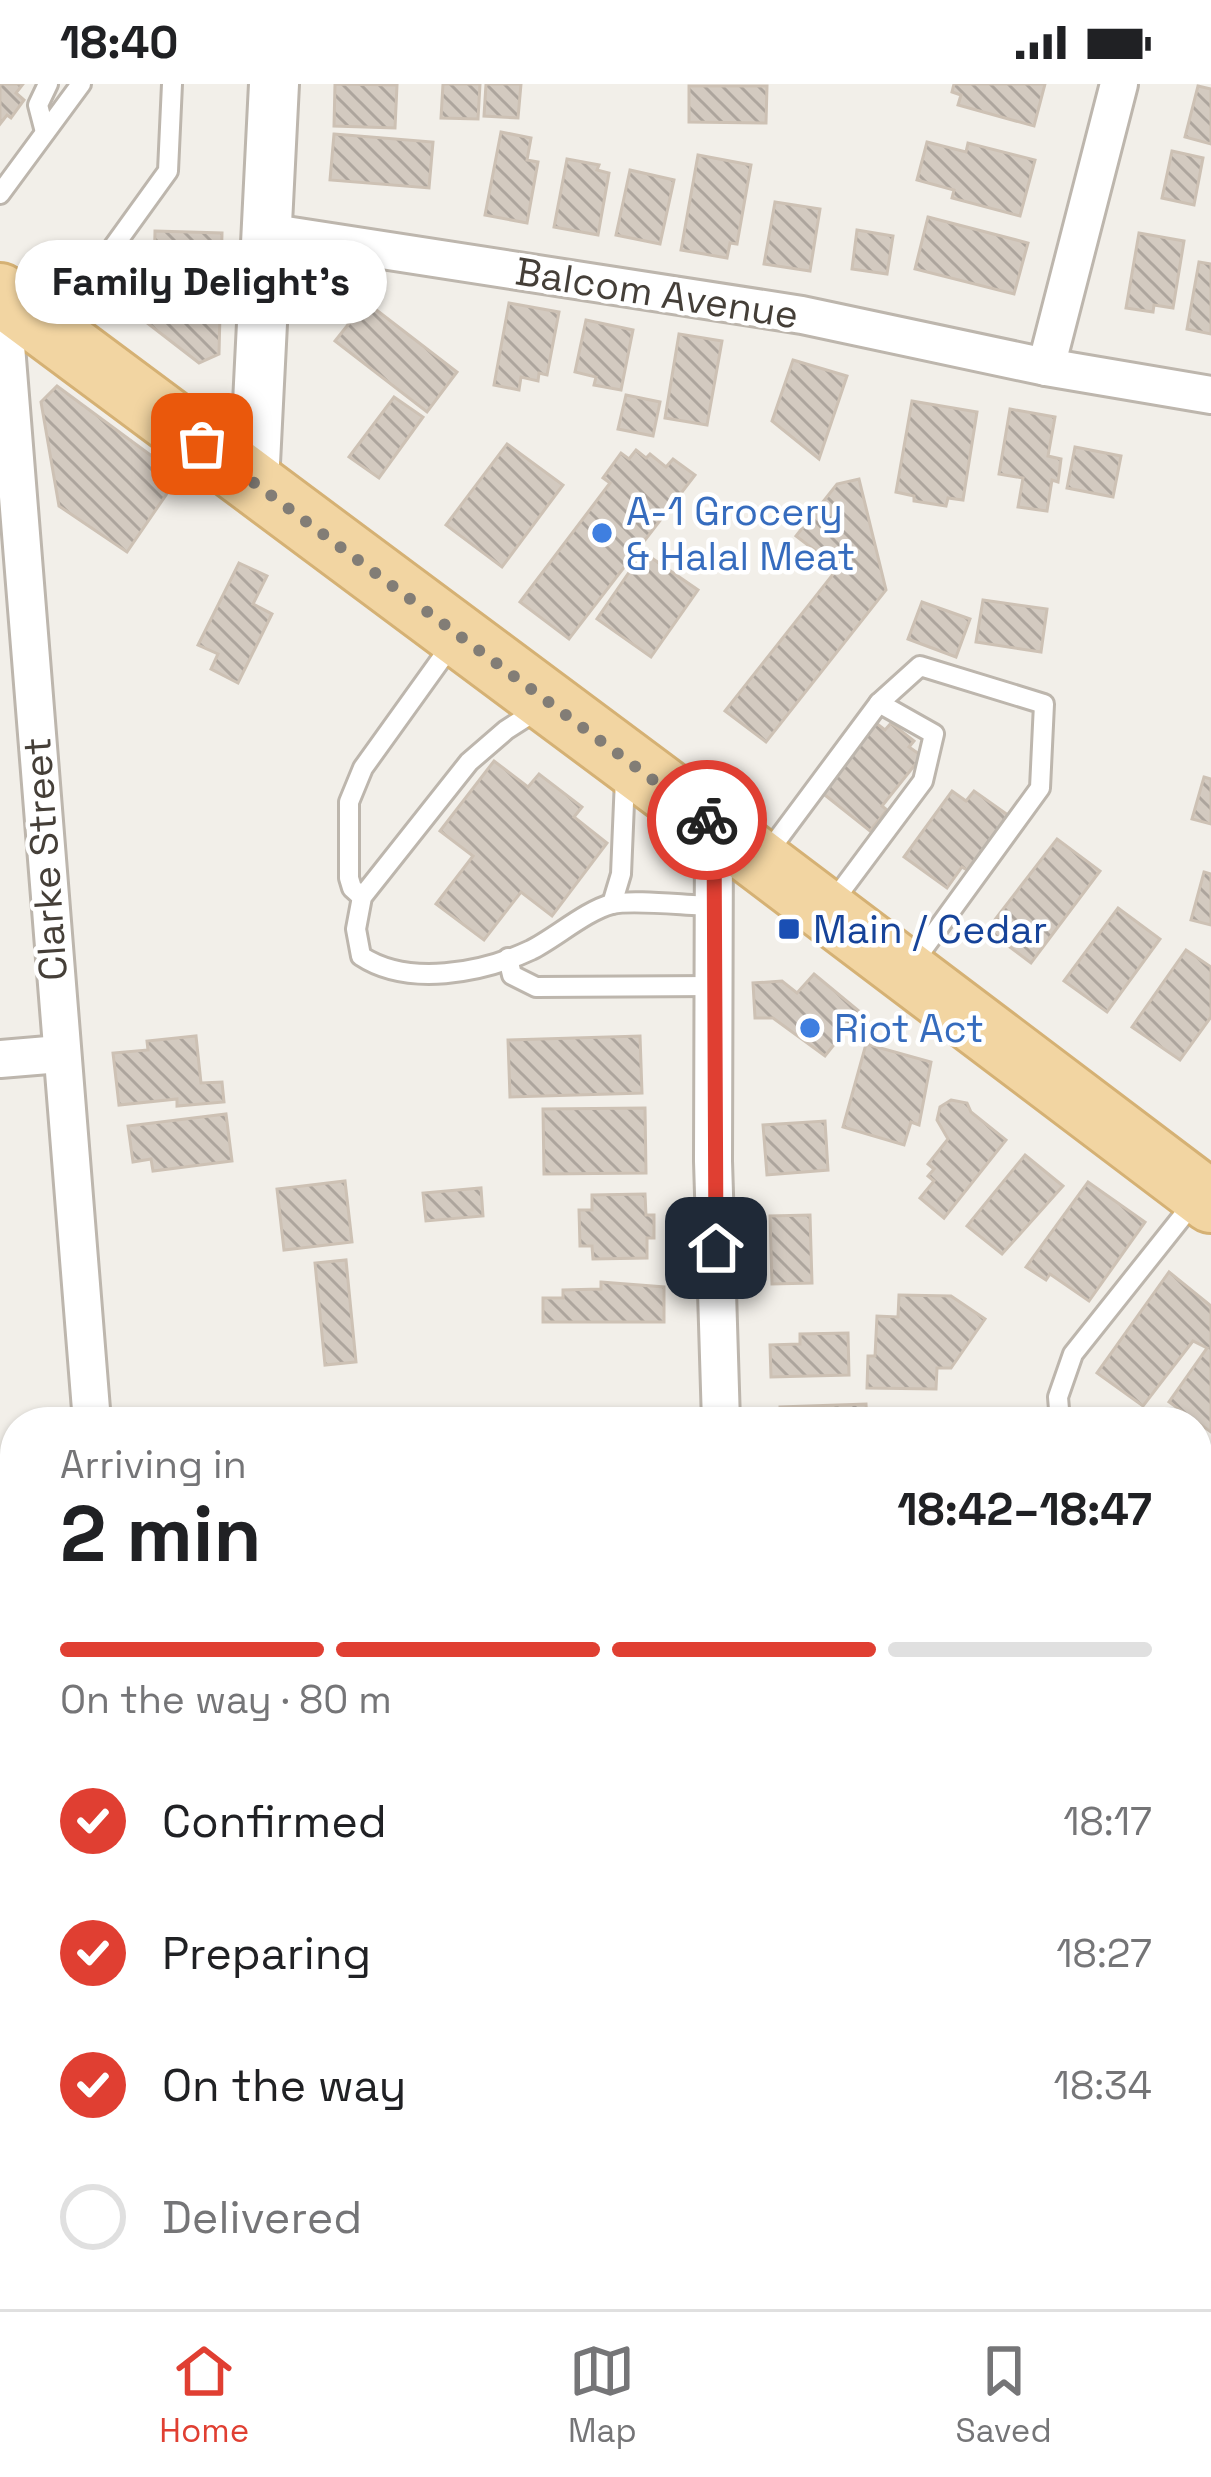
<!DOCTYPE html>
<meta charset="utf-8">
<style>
:root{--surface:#fff;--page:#f2f2f2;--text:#202124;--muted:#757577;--line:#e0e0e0;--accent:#e03f32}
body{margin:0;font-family:"Space Grotesk",sans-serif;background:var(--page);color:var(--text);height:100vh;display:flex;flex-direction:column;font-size:45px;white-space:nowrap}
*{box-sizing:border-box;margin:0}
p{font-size:39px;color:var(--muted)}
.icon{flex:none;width:66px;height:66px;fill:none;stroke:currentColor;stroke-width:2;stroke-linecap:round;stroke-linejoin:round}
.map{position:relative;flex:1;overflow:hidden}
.details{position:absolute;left:0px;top:1323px;width:1212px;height:903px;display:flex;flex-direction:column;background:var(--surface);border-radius:48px 48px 0 0;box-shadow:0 3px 9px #0004}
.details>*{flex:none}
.pin{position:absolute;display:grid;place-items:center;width:102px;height:102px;color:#fff;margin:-51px;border-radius:24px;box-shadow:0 6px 18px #0006}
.courier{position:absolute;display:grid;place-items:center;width:120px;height:120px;margin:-60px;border:9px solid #e03f32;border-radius:50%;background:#fff;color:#222;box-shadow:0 3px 15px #0007}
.bubble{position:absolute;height:84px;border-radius:42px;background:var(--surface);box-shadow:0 3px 9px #0004;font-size:39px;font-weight:800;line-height:84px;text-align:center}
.headline em{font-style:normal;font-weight:800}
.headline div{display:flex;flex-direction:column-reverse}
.headline{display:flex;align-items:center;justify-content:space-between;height:204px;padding:0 60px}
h1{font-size:78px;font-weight:800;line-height:90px}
.bar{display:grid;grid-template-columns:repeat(4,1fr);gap:18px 12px;align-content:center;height:144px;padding:0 60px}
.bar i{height:15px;border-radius:9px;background:var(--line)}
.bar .current{background:var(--accent)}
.bar p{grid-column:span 4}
ol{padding:0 60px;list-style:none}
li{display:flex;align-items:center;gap:36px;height:132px}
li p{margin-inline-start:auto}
li .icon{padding:12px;border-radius:50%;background:var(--accent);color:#fff;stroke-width:4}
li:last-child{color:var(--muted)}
li i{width:66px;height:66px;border:6px solid var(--line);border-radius:50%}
.status{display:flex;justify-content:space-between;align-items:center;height:84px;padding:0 60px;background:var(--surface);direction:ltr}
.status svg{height:33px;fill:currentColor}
.tab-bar{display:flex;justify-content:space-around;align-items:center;height:168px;border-top:3px solid var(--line);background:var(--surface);font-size:33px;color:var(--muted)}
.tab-bar a{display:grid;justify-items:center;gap:6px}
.tab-bar .current{color:var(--accent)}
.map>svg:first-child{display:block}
.education{fill:#eae2d5}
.building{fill:url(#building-back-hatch);stroke:#cdc1b4;stroke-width:3}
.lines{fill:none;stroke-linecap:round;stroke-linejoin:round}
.service-casing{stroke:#bdb6ad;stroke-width:24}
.minor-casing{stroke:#bdb6ad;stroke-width:42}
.tertiary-casing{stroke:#bdb6ad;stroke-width:54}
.primary-casing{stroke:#d5b174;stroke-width:66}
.service{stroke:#fff;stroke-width:18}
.minor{stroke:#fff;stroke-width:36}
.tertiary{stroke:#fff;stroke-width:48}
.primary{stroke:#f2d5a2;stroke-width:60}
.done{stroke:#827d76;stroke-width:12;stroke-dasharray:0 21.6}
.route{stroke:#e03f32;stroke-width:15}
.shop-dot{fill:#3f7fe0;stroke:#fff;stroke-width:4.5}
.transit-dot{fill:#1a4fb4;stroke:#fff;stroke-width:4.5}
.labels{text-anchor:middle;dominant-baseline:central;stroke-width:9;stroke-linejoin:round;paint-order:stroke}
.street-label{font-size:39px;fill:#453f38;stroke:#fff}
.shop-label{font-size:39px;fill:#366cbe;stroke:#fff;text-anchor:start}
.transit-label{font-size:39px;fill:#164399;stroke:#fff;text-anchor:start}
</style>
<div class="status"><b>18:40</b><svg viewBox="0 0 49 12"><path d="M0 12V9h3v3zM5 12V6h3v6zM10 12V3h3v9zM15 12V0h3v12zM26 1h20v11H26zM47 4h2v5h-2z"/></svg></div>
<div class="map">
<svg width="1211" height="2225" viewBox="0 0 1211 2225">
<defs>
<pattern id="building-back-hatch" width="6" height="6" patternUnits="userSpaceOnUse" patternTransform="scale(3)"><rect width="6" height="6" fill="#d3cac0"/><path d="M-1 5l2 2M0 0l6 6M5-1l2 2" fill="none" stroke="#ada59d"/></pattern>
</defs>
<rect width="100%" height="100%" fill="#f2efe9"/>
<polygon class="education" points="15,2071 15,2211 124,2211 125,2225 0,2225 0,2073"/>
<g class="building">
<polygon points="0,0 23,0 16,9 24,16 11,34 7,31 0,40"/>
<polygon points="335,0 397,1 395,44 334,42"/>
<polygon points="443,0 480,0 478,35 441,34"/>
<polygon points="486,0 521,0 518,34 484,32"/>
<polygon points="954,0 1045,0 1034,42 958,21 961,11 952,8"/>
<polygon points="689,2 767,2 766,39 689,38"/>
<polygon points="1198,2 1211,5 1211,60 1185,53"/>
<polygon points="501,48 531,54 527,76 538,78 527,139 485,131"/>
<polygon points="334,50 433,58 429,104 330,96"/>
<polygon points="927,58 966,68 968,59 1035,76 1020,132 952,114 954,106 917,96"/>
<polygon points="1172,67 1203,74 1194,121 1162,114"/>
<polygon points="698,71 751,81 737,160 730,159 727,174 681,166"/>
<polygon points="567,75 599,81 597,86 609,89 598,151 554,143"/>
<polygon points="630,86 674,96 660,160 616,151"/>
<polygon points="775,118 820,125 810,187 764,180"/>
<polygon points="928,133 1028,159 1014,210 915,185"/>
<polygon points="857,146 893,152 887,190 852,185"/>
<polygon points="155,147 222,149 219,270 199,279 124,221 126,192 154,194"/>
<polygon points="1139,149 1184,157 1173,224 1154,221 1153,228 1126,224"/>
<polygon points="1199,178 1211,180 1211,250 1187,245"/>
<polygon points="366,218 457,288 427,328 335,257"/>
<polygon points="509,219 559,228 547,291 539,289 538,297 521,293 519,306 494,301"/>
<polygon points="586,236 633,246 621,306 594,301 596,293 575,288"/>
<polygon points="679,250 722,257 707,341 665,334"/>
<polygon points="793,276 847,292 819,375 772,337"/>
<polygon points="57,302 168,384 168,408 127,468 59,422 41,318"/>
<polygon points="626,311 660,318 653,352 618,345"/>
<polygon points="394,313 423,333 379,394 349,373"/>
<polygon points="912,317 977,328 963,416 948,414 946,422 914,417 914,412 896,408"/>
<polygon points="1010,325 1055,333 1048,372 1061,375 1058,398 1052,396 1047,427 1018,423 1023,394 999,390"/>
<polygon points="507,360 563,401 502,483 446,441"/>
<polygon points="1075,363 1121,372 1113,413 1067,404"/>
<polygon points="636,366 646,374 650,370 666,383 673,375 695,391 569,555 520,518 610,399 603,394 621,369 629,375"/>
<polygon points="859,395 886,506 766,658 725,627 838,484 796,452 837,400"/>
<polygon points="643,468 698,506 651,573 597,535"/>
<polygon points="239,479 267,492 253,520 272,530 238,599 211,585 218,570 198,561"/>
<polygon points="983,516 1047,525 1041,568 976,558"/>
<polygon points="922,518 970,535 956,573 908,555"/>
<polygon points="876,639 885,646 891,639 914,657 909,663 922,672 882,722 887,726 870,747 821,708"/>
<polygon points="494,677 528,703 539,690 582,723 574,733 607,759 552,832 521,808 484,856 436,820 473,772 440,747"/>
<polygon points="1204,693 1211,695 1211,740 1192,735"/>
<polygon points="952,707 966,717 974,707 1008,731 967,786 962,783 947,804 904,773"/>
<polygon points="1057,755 1100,787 1031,879 987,846"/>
<polygon points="1204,788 1211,790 1211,841 1191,836"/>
<polygon points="1118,824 1160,855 1107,928 1064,897"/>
<polygon points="1186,866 1211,883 1211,933 1180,976 1132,943"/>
<polygon points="814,890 860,928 825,972 773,934 755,934 753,899 782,897 797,909"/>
<polygon points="196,952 201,999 222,998 224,1018 177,1022 177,1015 119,1021 113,969 148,966 147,957"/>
<polygon points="640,952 642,1009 510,1013 508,956"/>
<polygon points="866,960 931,978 919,1041 911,1038 904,1061 843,1043"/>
<polygon points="951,1016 967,1019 971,1028 1006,1056 944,1134 920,1114 934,1097 928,1092 934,1085 928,1080 948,1055 937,1036 940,1023"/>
<polygon points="645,1024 646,1089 544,1090 543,1025"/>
<polygon points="226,1030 232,1077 153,1087 151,1075 133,1078 128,1042"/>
<polygon points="825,1037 828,1086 767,1091 763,1041"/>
<polygon points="1025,1071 1063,1102 1002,1170 967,1142"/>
<polygon points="345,1097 352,1158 284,1166 277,1105"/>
<polygon points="1088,1098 1145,1138 1089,1217 1050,1190 1046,1196 1026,1183"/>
<polygon points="481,1104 483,1132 426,1137 423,1109"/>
<polygon points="645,1110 646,1131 654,1131 654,1154 647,1154 647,1174 593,1175 592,1162 580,1162 579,1126 592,1126 592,1111"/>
<polygon points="810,1131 812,1199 772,1200 770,1132"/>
<polygon points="346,1176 356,1278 325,1281 315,1179"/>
<polygon points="1169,1188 1211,1222 1211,1348 1169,1318 1207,1264 1193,1257 1143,1322 1097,1289"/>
<polygon points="601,1198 664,1203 664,1238 543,1238 543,1214 563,1214 563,1206 601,1205"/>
<polygon points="899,1211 951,1212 985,1235 951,1284 937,1284 936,1305 867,1304 868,1272 875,1272 877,1232 898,1233"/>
<polygon points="848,1249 849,1291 771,1293 770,1261 800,1260 800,1250"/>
<polygon points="866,1320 867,1338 780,1338 780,1323"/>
<rect x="1197" y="1881" width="14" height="57"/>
<rect x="1197" y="1965" width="14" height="41"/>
<rect x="1197" y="2032" width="14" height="45"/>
<polygon points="1202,2124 1211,2124 1211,2172 1197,2172"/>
<polygon points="15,2169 15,2211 66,2211 67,2225 0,2225 0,2170"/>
<polygon points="799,2211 877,2211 877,2225 800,2225"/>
</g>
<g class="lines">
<defs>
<g id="service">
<polyline points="45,48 38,21 48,0"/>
<polyline points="0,110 81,0"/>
<polyline points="57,241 168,87 172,0"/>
<path d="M542,623L506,646L469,678L362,813L356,845L361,872C408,903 482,889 531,866C555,854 587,826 612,820C634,815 689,822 714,822"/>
<polyline points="766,771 879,619 920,582 1044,620 1040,704 910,883"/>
<polyline points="362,813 352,804 349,794 349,718 363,684 452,560"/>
<polyline points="612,820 621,790 625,695"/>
<polyline points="829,823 923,697 934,650 879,619"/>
<polyline points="508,874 512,891 536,903 714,902"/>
<polyline points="1060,1338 1058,1313 1073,1270 1194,1118"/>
<polyline points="1197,1415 1203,1429"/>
<polyline points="0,2113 15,2112"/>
</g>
<g id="minor">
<polyline points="266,148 802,231 1046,283 1211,311"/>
<polyline points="2,212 92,1338"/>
<polyline points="1046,283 1119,0"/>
<polyline points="714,742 713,1077 721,1338"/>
<polyline points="0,975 60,970"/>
<polyline points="0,1627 15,1625"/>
<polyline points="171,2211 172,2225"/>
<polyline points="748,2211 748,2225"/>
</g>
<polyline id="tertiary" points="254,399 274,0"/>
<polyline id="primary" points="0,210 714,742 1211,1118"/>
</defs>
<use href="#service" class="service-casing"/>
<use href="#minor" class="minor-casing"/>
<use href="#tertiary" class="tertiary-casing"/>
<use href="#primary" class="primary-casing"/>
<use href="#service" class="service"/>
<use href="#minor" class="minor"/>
<use href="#tertiary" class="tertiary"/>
<use href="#primary" class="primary"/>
</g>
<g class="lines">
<polyline class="done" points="202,360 707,736"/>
<polyline class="route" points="707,736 714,742 716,1164"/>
</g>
<g class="shop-dot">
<circle cx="602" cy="449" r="12"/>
<circle cx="810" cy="944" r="12"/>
</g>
<rect class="transit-dot" x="777" y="833" width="24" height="24" rx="6"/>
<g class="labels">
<g class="street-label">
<text transform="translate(657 209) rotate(9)">Balcom Avenue</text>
<text transform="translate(45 775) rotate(-94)">Clarke Street</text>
</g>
<g class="shop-label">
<text x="626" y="427">A-1 Grocery<tspan x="626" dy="45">&amp; Halal Meat</tspan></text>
<text x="834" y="944">Riot Act</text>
</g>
<g class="transit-label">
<text x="813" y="845">Main / Cedar</text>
</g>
</g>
</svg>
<div class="pin" style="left:202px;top:360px;background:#ea580c"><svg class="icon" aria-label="bag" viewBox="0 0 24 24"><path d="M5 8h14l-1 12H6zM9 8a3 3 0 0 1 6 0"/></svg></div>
<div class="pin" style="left:716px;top:1164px;background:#1f2937"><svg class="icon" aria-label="home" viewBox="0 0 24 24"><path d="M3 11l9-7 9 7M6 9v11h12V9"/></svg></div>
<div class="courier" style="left:707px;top:736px"><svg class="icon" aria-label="bike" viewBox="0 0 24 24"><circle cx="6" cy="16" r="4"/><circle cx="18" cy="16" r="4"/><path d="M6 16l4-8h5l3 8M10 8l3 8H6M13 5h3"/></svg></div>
<div class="bubble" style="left:15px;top:156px;width:372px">Family Delight's</div>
<section class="details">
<div class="headline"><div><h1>2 min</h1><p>Arriving in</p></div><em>18:42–18:47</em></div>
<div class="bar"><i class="current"></i><i class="current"></i><i class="current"></i><i></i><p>On the way · 80 m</p></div>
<ol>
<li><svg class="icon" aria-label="check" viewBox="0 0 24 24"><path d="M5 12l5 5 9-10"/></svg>Confirmed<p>18:17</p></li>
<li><svg class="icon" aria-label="check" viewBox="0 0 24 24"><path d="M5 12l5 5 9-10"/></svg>Preparing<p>18:27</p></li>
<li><svg class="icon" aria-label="check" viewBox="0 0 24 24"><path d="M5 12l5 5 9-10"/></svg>On the way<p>18:34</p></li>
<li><i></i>Delivered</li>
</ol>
</section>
</div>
<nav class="tab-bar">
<a class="current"><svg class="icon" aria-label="home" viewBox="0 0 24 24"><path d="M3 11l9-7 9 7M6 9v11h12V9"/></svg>Home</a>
<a><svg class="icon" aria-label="map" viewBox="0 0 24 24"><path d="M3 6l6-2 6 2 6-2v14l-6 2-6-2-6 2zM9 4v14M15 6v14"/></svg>Map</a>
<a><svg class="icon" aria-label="saved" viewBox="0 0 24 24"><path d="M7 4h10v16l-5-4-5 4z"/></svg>Saved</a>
</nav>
